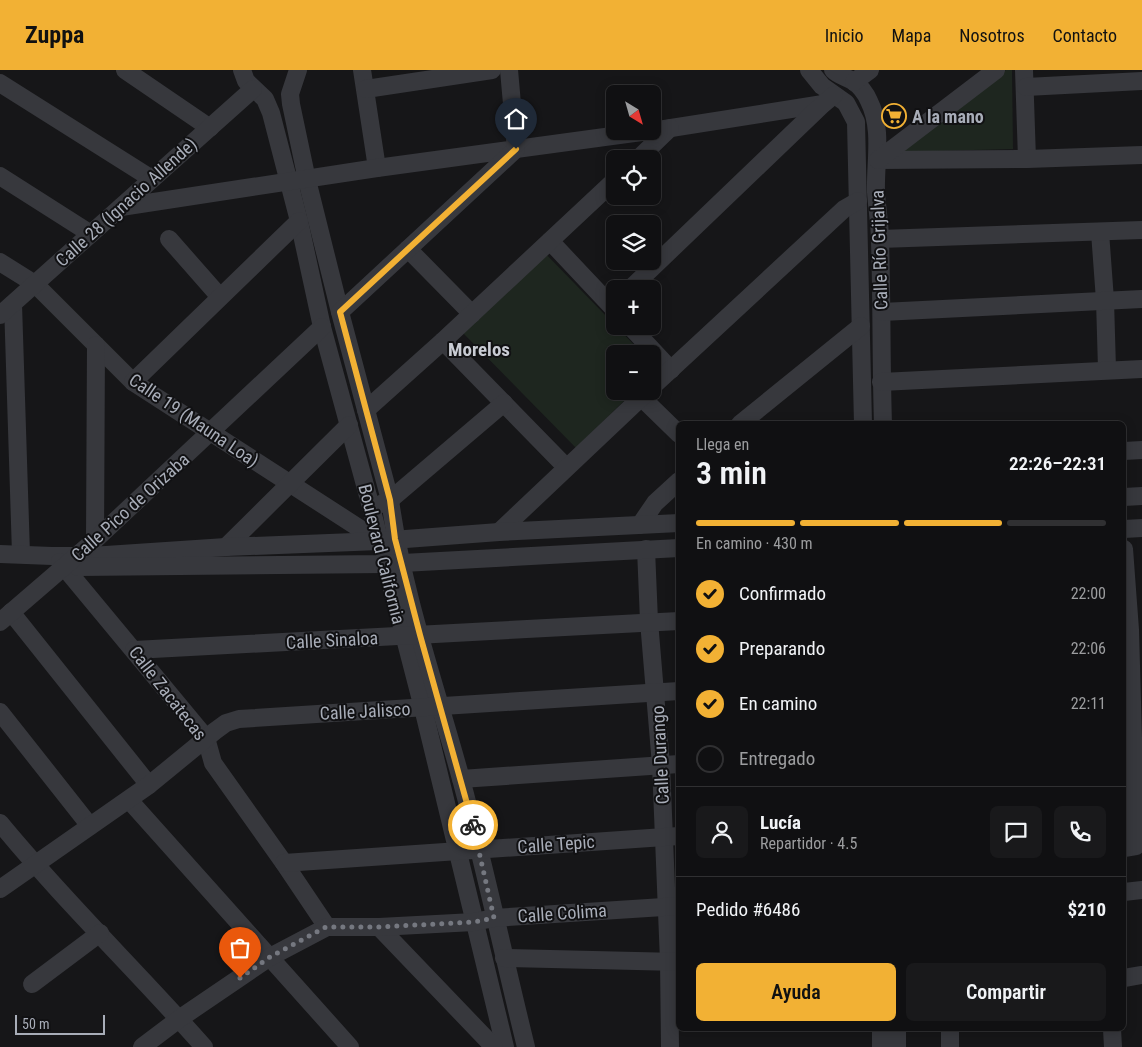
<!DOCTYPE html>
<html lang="es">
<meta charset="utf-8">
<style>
:root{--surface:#101012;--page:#19191b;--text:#f1f3f6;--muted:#9c9d9f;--line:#303032;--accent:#f2b134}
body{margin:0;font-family:"Roboto Condensed",sans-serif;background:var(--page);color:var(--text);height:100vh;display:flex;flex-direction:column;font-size:19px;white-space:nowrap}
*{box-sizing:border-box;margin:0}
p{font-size:16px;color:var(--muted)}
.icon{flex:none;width:28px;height:28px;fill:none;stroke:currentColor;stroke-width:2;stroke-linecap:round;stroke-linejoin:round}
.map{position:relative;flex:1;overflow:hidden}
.sheet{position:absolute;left:676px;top:351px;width:450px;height:610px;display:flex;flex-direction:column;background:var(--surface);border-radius:8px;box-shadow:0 2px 12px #0003,0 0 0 1px var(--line)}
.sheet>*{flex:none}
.needle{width:32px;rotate:143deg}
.fabs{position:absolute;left:606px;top:15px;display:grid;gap:10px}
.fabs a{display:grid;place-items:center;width:55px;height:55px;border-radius:8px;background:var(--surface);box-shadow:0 2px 12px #0003,0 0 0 1px var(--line);font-size:25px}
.scale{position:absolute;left:15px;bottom:12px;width:90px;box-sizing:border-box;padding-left:5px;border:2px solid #a8adb8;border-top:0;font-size:14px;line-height:18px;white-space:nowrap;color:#a8adb8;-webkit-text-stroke:4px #111113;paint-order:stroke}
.pin{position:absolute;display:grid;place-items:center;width:42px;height:42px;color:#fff;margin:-51px -21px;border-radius:50% 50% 50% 0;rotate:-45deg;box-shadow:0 0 5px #0007}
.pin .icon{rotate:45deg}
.courier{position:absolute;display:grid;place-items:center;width:50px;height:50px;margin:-25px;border:4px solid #f2b134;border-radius:50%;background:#fff;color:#222;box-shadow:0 1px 6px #0007}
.overview em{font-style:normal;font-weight:600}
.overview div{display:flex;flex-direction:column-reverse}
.overview{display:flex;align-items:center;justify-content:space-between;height:85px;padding:0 20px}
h1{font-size:32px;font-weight:600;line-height:38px}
.bar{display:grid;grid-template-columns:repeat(4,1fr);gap:8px 5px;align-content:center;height:60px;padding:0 20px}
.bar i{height:6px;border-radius:4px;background:var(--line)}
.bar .current{background:var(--accent)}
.bar p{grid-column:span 4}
.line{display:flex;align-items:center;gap:12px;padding:0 20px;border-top:1px solid var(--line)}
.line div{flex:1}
.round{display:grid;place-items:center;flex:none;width:52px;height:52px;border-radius:8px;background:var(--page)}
ol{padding:0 20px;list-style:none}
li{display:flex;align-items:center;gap:15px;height:55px}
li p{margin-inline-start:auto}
li .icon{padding:5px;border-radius:50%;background:var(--accent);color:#111;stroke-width:4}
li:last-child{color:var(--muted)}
li i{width:28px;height:28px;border:2px solid var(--line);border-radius:50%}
.button{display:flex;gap:10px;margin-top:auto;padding:10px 20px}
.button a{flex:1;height:58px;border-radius:8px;background:var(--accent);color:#111;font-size:20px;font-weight:600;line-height:58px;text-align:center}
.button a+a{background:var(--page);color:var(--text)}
header{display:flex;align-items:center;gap:30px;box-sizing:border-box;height:70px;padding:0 25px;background:var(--accent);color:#111}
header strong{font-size:24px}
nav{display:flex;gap:28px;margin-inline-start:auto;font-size:18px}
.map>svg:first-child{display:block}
.green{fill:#1e261f}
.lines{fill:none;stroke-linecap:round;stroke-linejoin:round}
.minor{stroke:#37383d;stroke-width:18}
.done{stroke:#757880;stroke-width:5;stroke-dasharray:0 9}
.route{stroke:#f2b134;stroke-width:6}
.labels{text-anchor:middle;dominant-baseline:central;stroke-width:4;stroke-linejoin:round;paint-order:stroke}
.poi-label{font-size:18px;font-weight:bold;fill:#a8adb8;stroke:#111113;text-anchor:start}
.street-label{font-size:18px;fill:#a8adb8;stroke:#111113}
.neighbourhood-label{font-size:19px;font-weight:bold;fill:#c9ccd4;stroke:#111113}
</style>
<header>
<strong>Zuppa</strong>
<nav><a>Inicio</a><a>Mapa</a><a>Nosotros</a><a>Contacto</a></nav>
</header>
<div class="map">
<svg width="1142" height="977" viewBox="0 0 1142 977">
<rect width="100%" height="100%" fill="#161618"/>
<g class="green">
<polygon points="1006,0 1012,0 1013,79 897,82"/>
<polygon points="543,181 643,284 615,284 615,321 634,321 576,378 461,261"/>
</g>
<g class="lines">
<g class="minor">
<polyline points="125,0 210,58"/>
<polyline points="242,0 246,11 265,29 271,43 299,151 322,257 371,437 423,638 505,977"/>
<path d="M298,0L290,24L291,34L307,110L340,242L390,430C403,525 436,617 461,709C485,797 504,888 526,977"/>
<polyline points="362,0 377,98"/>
<polyline points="809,0 822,16 846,33 856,52 863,354"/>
<path d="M833,0C839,6 846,7 853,11C860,16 866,24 869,31C883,59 875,92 876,122C877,138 880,155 880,171C882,232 881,293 883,354"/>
<polyline points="1024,0 1027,89"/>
<polyline points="854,12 870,0"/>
<polyline points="0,13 152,109"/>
<polyline points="1026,17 1142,11"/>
<polyline points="366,19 492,0"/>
<polyline points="652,61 823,34"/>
<polyline points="638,89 670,58"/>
<polyline points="878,90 1027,89 1142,85"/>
<polyline points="878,90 996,0"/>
<polyline points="0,106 91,164"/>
<polyline points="121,137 377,98 649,61"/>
<polyline points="1100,162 1105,230 1107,299"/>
<polyline points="169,169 220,227"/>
<polyline points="880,169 1142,160"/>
<polyline points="550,171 615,240"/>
<polyline points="408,179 472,244"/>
<polyline points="0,192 35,214 133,312 379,471"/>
<polyline points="630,219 823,34 834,25"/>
<polyline points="13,234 21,484"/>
<polyline points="340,242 516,79 509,0"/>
<polyline points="882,242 1142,229"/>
<polyline points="0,245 253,19"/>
<polyline points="630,256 671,300"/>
<polyline points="443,271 566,397"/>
<polyline points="133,312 299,151"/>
<polyline points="881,312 1142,299"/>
<polyline points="652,317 844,139 858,131"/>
<polyline points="641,327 679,364"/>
<polyline points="366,340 443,271 615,110"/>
<polyline points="740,354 861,256"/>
<polyline points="1124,381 1142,380"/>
<polyline points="1124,427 1142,426"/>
<polyline points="381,434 390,430 504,333"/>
<polyline points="640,455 655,433 679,411"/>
<polyline points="1124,459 1142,458"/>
<polyline points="499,462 648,321"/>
<polyline points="95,470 96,275"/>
<polyline points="226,477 349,355"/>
<polyline points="646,479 649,551 661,695 669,891 670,977"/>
<polyline points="1124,479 1130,560 1136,776 1124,778"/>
<polyline points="0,484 52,486 91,486 226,477 379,471 499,462 679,453"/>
<polyline points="60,492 206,668 213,693 284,793 327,857"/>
<polyline points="78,497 384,494 679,478"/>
<polyline points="11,542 149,715"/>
<polyline points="0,552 95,470 322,257"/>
<polyline points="134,580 679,551"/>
<polyline points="0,642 90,756"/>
<polyline points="461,709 679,694"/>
<polyline points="129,730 350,977"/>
<path d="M0,753C64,831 137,901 204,977"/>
<polyline points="284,793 679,766"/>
<polyline points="0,819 149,715 215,661 226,653 239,649 679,621"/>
<polyline points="1124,822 1142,820"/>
<polyline points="379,857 494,977"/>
<polyline points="504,888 679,892"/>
<polyline points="1124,908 1142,905"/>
<polyline points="32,914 100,863"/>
<polyline points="881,959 881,977"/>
<polyline points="897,959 897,977"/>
<polyline points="950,959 950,977"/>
<polyline points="1112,959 1113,977"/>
<polyline points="142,977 179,949 270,887 327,857 379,857 474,852 494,848 679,836"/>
</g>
</g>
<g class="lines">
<polyline class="done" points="240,908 270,887 326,857 379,857 474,852 494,848 473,755"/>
<polyline class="route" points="473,755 420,565 395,469 390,430 340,242 516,79"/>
</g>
<defs>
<symbol id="supermarket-ring" viewBox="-11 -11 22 22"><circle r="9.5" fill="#111113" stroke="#f2b134" stroke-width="1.5"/><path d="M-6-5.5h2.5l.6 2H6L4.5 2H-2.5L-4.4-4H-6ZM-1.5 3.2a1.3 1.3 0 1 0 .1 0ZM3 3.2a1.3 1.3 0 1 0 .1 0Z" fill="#f2b134"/></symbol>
</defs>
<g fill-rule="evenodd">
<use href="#supermarket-ring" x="880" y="32" width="28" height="28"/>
</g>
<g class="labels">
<g class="poi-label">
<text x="912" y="46">A la mano</text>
</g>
<g class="street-label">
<text transform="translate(126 132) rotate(-42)">Calle 28 (Ignacio Allende)</text>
<text transform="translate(879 180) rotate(-92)">Calle Río Grijalva</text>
<text transform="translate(194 350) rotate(34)">Calle 19 (Mauna Loa)</text>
<text transform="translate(130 437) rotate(-42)">Calle Pico de Orizaba</text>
<text transform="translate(382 484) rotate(76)">Boulevard California</text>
<text transform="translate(332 570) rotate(-3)">Calle Sinaloa</text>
<text transform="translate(168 623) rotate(52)">Calle Zacatecas</text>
<text transform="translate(365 641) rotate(-3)">Calle Jalisco</text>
<text transform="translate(660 685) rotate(-93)">Calle Durango</text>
<text transform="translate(556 774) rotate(-4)">Calle Tepic</text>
<text transform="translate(562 843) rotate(-4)">Calle Colima</text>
</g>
<g class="neighbourhood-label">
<text x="479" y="279">Morelos</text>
</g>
</g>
</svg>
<div class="fabs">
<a><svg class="needle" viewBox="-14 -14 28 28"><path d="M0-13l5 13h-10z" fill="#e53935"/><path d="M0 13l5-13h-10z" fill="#9c9d9f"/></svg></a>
<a><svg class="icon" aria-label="locate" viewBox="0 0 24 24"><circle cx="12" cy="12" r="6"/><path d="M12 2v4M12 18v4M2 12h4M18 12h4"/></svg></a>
<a><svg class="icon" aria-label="layers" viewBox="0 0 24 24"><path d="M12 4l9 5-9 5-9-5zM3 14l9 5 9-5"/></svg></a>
<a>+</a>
<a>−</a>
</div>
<div class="scale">50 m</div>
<div class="pin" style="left:240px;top:908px;background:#ea580c"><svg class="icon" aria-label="bag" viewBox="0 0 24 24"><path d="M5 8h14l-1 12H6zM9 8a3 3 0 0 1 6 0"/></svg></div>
<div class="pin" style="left:516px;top:79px;background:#1f2937"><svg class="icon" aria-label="home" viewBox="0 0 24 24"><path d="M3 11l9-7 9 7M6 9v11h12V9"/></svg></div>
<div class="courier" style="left:473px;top:755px"><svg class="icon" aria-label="bike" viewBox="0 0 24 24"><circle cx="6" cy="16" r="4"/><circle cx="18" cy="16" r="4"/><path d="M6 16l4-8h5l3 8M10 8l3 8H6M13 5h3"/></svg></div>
<section class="sheet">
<div class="overview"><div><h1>3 min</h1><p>Llega en</p></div><em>22:26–22:31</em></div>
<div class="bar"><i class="current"></i><i class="current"></i><i class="current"></i><i></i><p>En camino · 430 m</p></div>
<ol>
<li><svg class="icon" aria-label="check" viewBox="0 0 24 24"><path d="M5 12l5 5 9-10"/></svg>Confirmado<p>22:00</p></li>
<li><svg class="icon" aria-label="check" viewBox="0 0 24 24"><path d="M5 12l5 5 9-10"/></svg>Preparando<p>22:06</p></li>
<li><svg class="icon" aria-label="check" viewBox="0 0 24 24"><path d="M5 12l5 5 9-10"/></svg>En camino<p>22:11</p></li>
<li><i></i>Entregado</li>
</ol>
<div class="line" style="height:90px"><a class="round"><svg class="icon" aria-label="person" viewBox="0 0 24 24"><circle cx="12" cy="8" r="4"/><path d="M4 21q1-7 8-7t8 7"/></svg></a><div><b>Lucía</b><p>Repartidor · 4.5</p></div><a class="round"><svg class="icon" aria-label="chat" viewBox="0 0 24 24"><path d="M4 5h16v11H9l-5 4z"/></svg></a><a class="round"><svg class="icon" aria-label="phone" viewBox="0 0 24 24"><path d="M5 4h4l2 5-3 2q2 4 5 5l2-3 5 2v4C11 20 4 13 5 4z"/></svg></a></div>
<div class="line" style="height:65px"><div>Pedido #6486</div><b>$210</b></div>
<div class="button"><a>Ayuda</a><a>Compartir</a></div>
</section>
</div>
